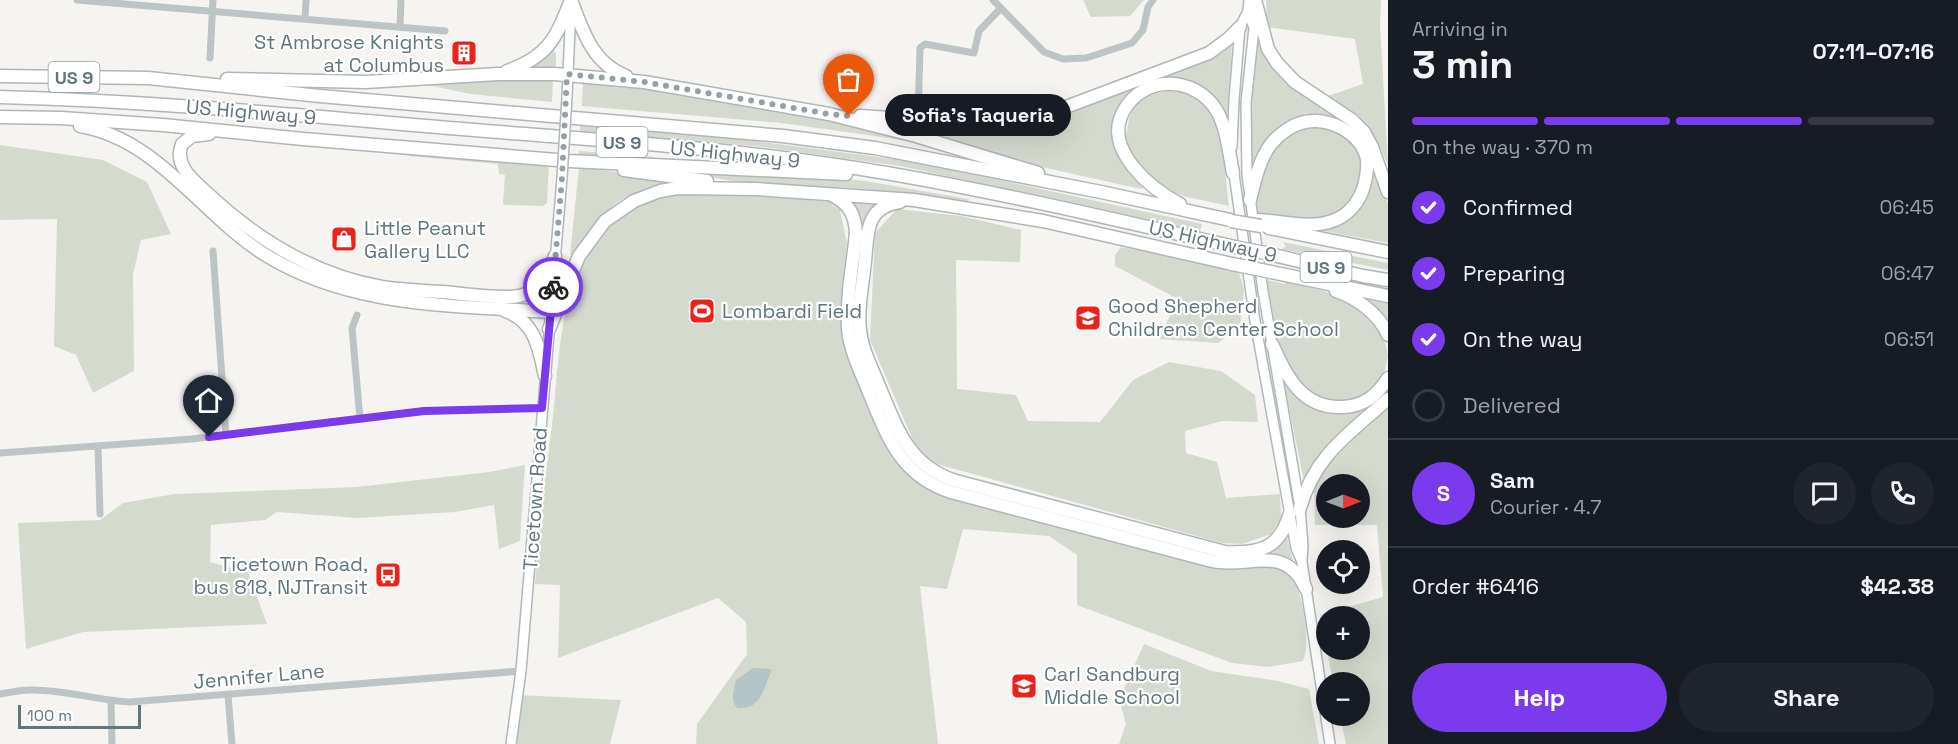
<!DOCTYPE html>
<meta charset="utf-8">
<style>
:root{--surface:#171b24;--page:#20242c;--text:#f1f3f6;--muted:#9ea1a6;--line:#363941;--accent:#7c3aed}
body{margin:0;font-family:"Space Grotesk",sans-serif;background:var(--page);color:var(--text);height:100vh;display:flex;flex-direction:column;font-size:22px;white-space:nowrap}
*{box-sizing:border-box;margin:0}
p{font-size:20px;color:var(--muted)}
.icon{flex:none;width:33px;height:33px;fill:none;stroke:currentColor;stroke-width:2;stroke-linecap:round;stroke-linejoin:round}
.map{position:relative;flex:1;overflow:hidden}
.panel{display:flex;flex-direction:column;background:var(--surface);width:570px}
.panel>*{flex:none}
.needle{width:39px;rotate:89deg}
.controls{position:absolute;left:1316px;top:474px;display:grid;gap:12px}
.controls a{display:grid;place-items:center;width:54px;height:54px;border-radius:50%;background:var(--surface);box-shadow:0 6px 24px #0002;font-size:30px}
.scale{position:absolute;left:18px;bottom:15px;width:123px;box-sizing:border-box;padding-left:6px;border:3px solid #5e767d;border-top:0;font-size:16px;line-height:21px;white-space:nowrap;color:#5e767d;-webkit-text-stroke:4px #fff;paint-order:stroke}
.pin{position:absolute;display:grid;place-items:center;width:51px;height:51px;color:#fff;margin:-62px -26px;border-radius:50% 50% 50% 0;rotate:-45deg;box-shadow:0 0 6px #0007}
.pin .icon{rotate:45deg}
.courier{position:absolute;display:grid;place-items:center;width:60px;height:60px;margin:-30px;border:4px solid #7c3aed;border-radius:50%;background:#fff;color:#222;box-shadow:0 2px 8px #0007}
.bubble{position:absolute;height:42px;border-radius:21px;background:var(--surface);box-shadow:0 6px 24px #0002;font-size:20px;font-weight:700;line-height:42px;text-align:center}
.overview em{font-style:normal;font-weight:700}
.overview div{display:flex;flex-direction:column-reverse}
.overview{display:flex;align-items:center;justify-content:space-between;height:102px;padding:0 24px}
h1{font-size:39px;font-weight:700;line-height:45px}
.bar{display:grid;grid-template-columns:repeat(4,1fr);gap:9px 6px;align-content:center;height:72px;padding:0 24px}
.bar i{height:8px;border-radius:4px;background:var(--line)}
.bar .on{background:var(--accent)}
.bar p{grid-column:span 4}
.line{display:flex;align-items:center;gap:15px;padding:0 24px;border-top:2px solid var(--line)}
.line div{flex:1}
.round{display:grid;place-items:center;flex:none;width:63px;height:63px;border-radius:32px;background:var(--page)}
ol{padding:0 24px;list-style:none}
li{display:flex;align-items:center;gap:18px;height:66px}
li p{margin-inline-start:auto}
li .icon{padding:6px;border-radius:50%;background:var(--accent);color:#fff;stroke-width:4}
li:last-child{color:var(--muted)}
li i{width:33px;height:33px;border:3px solid var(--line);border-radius:50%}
.cta{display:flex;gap:12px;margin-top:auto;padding:12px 24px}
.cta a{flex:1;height:69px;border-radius:36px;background:var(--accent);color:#fff;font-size:24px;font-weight:700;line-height:69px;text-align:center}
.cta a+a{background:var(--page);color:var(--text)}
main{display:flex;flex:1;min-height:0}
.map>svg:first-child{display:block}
.green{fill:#d5dacf;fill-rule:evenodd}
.water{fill:#b3c5c6}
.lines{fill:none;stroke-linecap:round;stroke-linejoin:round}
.secondary-casing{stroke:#afb8ba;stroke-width:12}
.highway-casing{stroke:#b0b6b8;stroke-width:15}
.street{stroke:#bdc4c6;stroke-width:7}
.secondary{stroke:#fff;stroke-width:9}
.highway{stroke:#fff;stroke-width:12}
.secondary-bridge-casing{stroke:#afb8ba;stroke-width:12;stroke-linecap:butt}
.highway-bridge-casing{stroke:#b0b6b8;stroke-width:15;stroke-linecap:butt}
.secondary-bridge{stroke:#fff;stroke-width:9}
.highway-bridge{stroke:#fff;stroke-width:12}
.done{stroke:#93a2a5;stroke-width:6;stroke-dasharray:0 10.8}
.route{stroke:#7c3aed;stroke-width:8}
.labels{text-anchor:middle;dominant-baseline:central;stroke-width:4.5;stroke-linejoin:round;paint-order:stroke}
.shield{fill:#fff;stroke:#8e9fa4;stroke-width:1.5}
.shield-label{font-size:18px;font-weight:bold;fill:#5e767d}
.poi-label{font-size:20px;fill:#5e767d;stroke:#fff;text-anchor:start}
.street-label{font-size:20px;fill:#5e767d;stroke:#fff}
</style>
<main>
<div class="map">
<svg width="1388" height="744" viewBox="0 0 1388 744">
<rect width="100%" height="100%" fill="#f5f4f0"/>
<g class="green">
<polygon points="1083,0 1144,0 1130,16 1091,17"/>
<path d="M1266,0H1381L1380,25L1388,165C1371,126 1362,119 1325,97L1363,84L1355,39L1267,27Z"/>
<polygon points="1257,37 1259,37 1261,44 1352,126 1372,157 1388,204 1388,243 1313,229 1350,215 1369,159 1323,117 1262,150 1252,164 1250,114"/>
<polygon points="1232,45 1227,122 1183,80 1123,104 1121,159 1127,169 1143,188 1141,189 1019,162 915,129 890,123 1000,128 1208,57"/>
<polygon points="553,50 556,53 556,64 553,70 520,71 534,65"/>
<polygon points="510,79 553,79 552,102 471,94 427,85"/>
<polygon points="583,81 616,83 858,125 911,139 910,141 782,123 582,106"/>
<path d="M1175,89C1181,90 1188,91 1193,94C1225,114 1224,172 1229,206L1187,197L1159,186L1134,161L1125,141L1129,119L1135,105L1150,95Z"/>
<polygon points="580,124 747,140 902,160 963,172 1202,224 1200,231 900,166 754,146 580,132"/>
<path d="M1323,126C1335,131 1346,135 1354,146C1370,167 1359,203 1335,214C1311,225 1282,218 1257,213C1255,181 1267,141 1299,128C1306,125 1316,126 1323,126Z"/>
<polygon points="0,145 103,160 147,182 171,234 141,240 133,274 134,371 93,393 76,355 54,346 57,219 0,220"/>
<polygon points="579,151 653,157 653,161 579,157"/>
<polygon points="409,153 549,164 547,203 543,206 505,205 503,203 505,175 499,174 498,164 409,156"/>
<path d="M579,167L683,181C667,187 649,188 632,194C608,204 586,233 574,256L570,255Z"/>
<path d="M689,172L804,174L865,181L969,199L968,202C930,197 892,191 854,188C798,185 742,187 689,172Z"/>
<path d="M699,193L779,197L829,202L840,210L847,243L841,304L843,338L850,359L893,459L930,491C1024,516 1119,541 1213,567C1232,572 1276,561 1289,573C1303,587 1311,644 1303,661L1268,667L1232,663L1077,605V555L1049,536L963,529L947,589L920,586L938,744H696L697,724L747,654L746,622L718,598L558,658L560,585L535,584C539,528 546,472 553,416C557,380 558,343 567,307C577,260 608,209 658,197C671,193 686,193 699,193Z"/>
<polygon points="855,200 880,202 860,238 861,223 854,202"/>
<polygon points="897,209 961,216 1021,230 1020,262 956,260 957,389 1016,395 1028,421 1100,422 1133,380 1169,362 1221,371 1255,395 1258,422 1222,421 1185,431 1186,453 1217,462 1226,498 1280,494 1281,519 1271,534 1242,544 1222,543 933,463 918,452 870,340 875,233"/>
<polygon points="1283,242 1388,263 1388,270 1281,249 1286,247"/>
<polygon points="1121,247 1229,268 1239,273 1244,289 1240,325 1218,343 1159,339 1178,299 1115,266 1115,255"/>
<polygon points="1267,280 1285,284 1285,281 1324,291 1346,300 1369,317 1384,338 1388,355 1384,375 1381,381 1362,399 1328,403 1308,391 1295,378 1279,348"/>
<polygon points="1367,298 1388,302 1388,326 1366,301"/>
<polygon points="1283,379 1324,411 1333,413 1360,410 1388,388 1388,395 1304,481"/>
<path d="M1388,409V744H1346L1340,716H1359V682H1333L1327,650H1359V616H1326V645L1320,615L1383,597L1377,525H1315L1314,485L1337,452ZM1326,484H1359V518H1326Z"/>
<polygon points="525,465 520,541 499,549 494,505 455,512 358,518 277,512 265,520 211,525 210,562 248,572 267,624 83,632 26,649 18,523 100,520 123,503 175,494 357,487 489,472"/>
<polygon points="1287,537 1294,565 1285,558 1264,555 1263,551 1278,545"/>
<polygon points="1144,644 1211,671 1278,681 1309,689 1319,744 1119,744 1126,724 1119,699"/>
<polygon points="517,695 621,700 610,744 511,744"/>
</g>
<path class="water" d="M753,668L771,669V672C763,690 761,710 737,708C730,700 734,690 736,680Z"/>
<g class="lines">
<defs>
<g id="secondary">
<polyline points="1249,0 1248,11 1254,28 1246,103 1247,175 1263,291 1300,508 1303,546 1302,560"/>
<polyline points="567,97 571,6"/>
<polyline points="1232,147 1234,100 1240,27 1248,11"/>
<polyline points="1233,167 1255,321 1296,548 1302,562 1330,744"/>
<polyline points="511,744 521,671 562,178"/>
</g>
<g id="highway">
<path d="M571,0C583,31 592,63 626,76"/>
<polyline points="1255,0 1268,49 1277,63 1295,82 1352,120 1364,132 1372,147 1388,192"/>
<path d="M507,71C548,57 556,38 571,0"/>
<polyline points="0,76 148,78 320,96 783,136 875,148 1101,192 1235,221"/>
<polyline points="227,79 366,82 498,74 555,74 644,82 829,114 916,136 1038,173"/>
<path d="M0,97C154,101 308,116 462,129C606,141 750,149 892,174C1007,194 1121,221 1235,247"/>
<polyline points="860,116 994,125 1016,122 1034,119 1209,53 1228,39 1240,27"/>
<polyline points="0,117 61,118 163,125 303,139 569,161 846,174"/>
<path d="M80,126C158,139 201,214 264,254C350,308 453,305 550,312"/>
<path d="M209,134L192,136L182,144C173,165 193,180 207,193C257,240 314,275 382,287C402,290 422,291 442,292C465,294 488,298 511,297C539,295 546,280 555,256"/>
<polyline points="624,170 707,181"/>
<path d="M832,195C849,204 855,214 856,233C853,264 846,297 848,329C850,350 860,370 868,390C887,435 899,475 951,492L1212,561C1250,569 1285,542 1306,589"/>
<path d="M1250,200C1255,180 1259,160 1271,144C1279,134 1293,124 1305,122C1330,117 1361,133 1367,159C1368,167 1366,178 1364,186C1360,200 1350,214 1335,220C1311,230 1283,221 1258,220"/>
<path d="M900,202C865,207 868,233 865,261C863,284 857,308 860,330C862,350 872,368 879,386C897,428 908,466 956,481L1225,552C1261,554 1280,548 1290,513"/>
<path d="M1180,204C1151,189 1103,150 1123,112C1143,74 1195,75 1217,111C1227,129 1229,153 1233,173"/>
<polyline points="1269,228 1388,252"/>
<polyline points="1265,253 1363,276 1388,280"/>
<polyline points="1271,272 1388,296"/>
<path d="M1336,291C1357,298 1379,314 1388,335"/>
<path d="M505,311C535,321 539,348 545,376"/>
<polyline points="549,329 579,256 605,221 634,201 660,191 678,188 756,189 914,200 1043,221 1232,264"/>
<path d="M1272,344C1287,377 1302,409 1343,407C1365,406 1377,395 1388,378"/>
<path d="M1300,508C1315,455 1349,434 1388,399"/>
</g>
</defs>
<use href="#secondary" class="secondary-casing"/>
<use href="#highway" class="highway-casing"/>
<g class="street">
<polyline points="77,0 445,31"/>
<polyline points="993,0 1044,52 1063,59 1086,58 1132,43 1143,30 1148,7 1153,0"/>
<polyline points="305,18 306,0"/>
<polyline points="400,27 401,0"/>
<polyline points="210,58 213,0"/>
<polyline points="918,120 920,48 925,44 974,53 979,31 1001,8"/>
<polyline points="213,251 226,435"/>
<polyline points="357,315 352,328 360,419"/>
<polyline points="98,446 100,514"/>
<polyline points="0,453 192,439 424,411 542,408"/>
<path d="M0,694C9,693 19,690 29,690C62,689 96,700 129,702L521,671"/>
<polyline points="228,695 232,744"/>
<polyline points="111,701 112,744"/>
</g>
<use href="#secondary" class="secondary"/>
<use href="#highway" class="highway"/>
<defs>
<polyline id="secondary-bridge" points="562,178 567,97"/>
<g id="highway-bridge">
<polyline points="1231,221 1261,226"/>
<polyline points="1235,247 1265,253"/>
<polyline points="1232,264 1271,272"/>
</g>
</defs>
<use href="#secondary-bridge" class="secondary-bridge-casing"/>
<use href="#highway-bridge" class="highway-bridge-casing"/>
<use href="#secondary-bridge" class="secondary-bridge"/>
<use href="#highway-bridge" class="highway-bridge"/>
</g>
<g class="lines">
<polyline class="done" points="553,287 562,178 567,74 644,82 829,114 849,116"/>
<polyline class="route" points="209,437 424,411 542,408 553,287"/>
</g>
<defs>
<symbol id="building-square" viewBox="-11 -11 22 22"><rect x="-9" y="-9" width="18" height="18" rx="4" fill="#eb221a" stroke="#fff"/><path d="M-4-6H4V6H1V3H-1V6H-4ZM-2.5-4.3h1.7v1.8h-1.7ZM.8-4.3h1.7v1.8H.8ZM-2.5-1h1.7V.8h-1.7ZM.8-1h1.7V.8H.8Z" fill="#fff"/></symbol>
<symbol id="shop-square" viewBox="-11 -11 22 22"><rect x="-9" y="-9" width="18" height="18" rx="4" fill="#eb221a" stroke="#fff"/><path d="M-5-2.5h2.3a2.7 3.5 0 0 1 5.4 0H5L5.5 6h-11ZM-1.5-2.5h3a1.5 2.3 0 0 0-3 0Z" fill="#fff"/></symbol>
<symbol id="stadium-square" viewBox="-11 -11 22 22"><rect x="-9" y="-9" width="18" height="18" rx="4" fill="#eb221a" stroke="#fff"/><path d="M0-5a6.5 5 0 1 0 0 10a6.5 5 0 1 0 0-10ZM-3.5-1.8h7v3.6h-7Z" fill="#fff"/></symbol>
<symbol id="school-square" viewBox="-11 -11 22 22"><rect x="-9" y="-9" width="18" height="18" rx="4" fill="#eb221a" stroke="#fff"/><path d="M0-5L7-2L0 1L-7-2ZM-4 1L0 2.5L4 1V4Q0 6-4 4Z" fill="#fff"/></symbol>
<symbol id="bus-square" viewBox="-11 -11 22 22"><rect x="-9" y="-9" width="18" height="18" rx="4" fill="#eb221a" stroke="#fff"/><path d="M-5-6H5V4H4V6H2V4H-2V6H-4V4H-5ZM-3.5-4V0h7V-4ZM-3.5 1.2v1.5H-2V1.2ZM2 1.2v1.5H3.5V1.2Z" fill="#fff"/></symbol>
</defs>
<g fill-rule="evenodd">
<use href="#building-square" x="449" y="38" width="30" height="30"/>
<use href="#shop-square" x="329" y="224" width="30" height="30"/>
<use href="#stadium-square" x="687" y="296" width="30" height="30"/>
<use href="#school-square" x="1073" y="303" width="30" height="30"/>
<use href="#bus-square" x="373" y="560" width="30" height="30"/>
<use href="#school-square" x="1009" y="671" width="30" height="30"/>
</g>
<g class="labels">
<g class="shield">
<rect x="48.5" y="62" width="51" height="30" rx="4.5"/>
<rect x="596.5" y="127" width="51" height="30" rx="4.5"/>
<rect x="1300.5" y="252" width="51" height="30" rx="4.5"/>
</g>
<g class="shield-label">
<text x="74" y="77">US 9</text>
<text x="622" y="142">US 9</text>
<text x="1326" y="267">US 9</text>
</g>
<g class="poi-label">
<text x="444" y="42" text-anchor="end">St Ambrose Knights<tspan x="444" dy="23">at Columbus</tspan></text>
<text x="364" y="228">Little Peanut<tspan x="364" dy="23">Gallery LLC</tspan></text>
<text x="1108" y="306">Good Shepherd<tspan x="1108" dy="23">Childrens Center School</tspan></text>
<text x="722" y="311">Lombardi Field</text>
<text x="368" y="564" text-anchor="end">Ticetown Road,<tspan x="368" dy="23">bus 818, NJTransit</tspan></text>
<text x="1044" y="674">Carl Sandburg<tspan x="1044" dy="23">Middle School</tspan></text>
</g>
<g class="street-label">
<text transform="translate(251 112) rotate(5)">US Highway 9</text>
<text transform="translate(735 154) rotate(6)">US Highway 9</text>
<text transform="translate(1213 241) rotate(13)">US Highway 9</text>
<text transform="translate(535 499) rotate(-86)">Ticetown Road</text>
<text transform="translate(259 676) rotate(-5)">Jennifer Lane</text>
</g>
</g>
</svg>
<div class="controls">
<a><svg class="needle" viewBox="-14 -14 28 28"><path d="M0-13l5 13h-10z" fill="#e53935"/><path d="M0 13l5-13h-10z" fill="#9ea1a6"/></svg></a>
<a><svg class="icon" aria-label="locate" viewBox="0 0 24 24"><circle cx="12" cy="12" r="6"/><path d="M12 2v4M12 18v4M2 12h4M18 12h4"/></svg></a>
<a>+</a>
<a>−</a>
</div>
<div class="scale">100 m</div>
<div class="pin" style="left:849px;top:116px;background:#ea580c"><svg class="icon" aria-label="bag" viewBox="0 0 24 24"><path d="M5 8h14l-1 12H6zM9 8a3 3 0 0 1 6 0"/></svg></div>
<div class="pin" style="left:209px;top:437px;background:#1f2937"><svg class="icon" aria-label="home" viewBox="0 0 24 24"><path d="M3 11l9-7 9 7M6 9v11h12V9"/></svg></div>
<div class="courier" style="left:553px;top:287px"><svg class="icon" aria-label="bike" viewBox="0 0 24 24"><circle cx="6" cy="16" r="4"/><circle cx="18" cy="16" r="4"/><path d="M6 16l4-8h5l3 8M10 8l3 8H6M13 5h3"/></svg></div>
<div class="bubble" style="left:885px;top:94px;width:186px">Sofia's Taqueria</div>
</div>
<section class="panel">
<div class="overview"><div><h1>3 min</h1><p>Arriving in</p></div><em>07:11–07:16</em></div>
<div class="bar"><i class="on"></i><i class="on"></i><i class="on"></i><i></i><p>On the way · 370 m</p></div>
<ol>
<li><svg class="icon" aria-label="check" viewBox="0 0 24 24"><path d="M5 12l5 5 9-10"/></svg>Confirmed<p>06:45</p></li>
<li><svg class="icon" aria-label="check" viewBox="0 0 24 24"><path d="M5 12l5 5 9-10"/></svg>Preparing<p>06:47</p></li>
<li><svg class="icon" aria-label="check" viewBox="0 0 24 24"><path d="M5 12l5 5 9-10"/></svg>On the way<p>06:51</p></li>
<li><i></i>Delivered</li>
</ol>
<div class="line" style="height:108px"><b class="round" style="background:var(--accent);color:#fff">S</b><div><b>Sam</b><p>Courier · 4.7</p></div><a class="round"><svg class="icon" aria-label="chat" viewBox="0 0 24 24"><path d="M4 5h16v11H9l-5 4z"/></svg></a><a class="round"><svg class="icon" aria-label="phone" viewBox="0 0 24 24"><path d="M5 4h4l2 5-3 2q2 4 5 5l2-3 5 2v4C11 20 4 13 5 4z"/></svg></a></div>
<div class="line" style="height:78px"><div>Order #6416</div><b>$42.38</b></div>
<div class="cta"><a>Help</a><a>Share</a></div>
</section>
</main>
